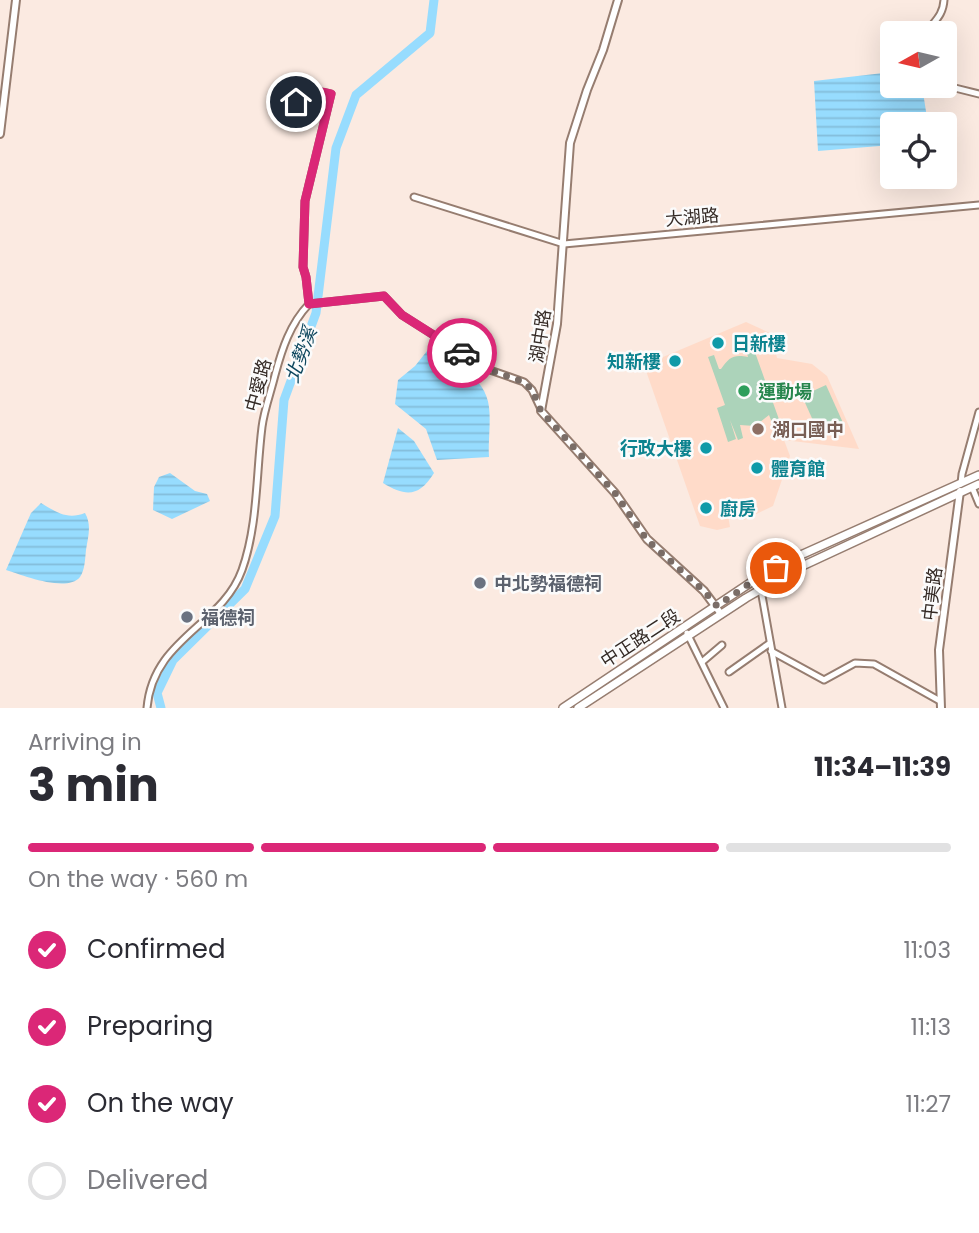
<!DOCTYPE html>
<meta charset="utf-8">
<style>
:root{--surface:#fff;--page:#f2f2f3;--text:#2b2b33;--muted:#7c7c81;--line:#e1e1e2;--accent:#db2777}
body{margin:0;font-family:Poppins,"Noto Sans TC",sans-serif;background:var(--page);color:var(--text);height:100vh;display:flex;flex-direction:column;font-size:26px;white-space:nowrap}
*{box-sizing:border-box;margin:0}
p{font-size:23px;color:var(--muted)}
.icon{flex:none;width:38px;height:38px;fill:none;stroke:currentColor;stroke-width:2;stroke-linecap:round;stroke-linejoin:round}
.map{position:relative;height:708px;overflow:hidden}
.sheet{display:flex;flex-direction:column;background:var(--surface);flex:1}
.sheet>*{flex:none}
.needle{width:46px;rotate:262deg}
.fabs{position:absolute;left:880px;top:21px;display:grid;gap:14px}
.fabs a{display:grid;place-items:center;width:77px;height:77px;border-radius:7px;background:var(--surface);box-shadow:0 7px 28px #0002;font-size:35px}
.pin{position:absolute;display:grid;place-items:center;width:60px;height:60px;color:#fff;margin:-30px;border:4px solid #fff;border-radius:50%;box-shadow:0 2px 7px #0007}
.courier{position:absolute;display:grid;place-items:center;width:70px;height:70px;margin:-35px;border:5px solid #db2777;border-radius:50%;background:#fff;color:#222;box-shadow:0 2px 9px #0007}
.overview em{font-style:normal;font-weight:700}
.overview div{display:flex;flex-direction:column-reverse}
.overview{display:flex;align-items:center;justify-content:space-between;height:119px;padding:0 28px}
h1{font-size:46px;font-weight:700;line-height:52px}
.bar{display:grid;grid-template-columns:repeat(4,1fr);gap:10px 7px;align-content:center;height:84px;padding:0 28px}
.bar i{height:9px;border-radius:5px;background:var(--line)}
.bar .current{background:var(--accent)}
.bar p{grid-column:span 4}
ol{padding:0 28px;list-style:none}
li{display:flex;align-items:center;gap:21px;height:77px}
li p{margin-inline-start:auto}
li .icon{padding:7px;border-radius:50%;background:var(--accent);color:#fff;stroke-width:4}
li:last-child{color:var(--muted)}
li i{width:38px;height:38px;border:4px solid var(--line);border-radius:50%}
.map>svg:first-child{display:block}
.built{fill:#ffdbc9}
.garden{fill:#acd3ba}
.water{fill:url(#water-rules)}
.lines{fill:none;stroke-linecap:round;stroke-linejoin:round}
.river{stroke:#97dcfe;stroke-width:9}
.minor-casing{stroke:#967d70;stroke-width:9}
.tertiary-casing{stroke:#967d70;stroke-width:10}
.secondary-casing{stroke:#967d70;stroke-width:10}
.minor{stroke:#fff;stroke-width:5}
.tertiary{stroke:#fff;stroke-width:6}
.secondary{stroke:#fff;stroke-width:7}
.done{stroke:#7a6d67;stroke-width:7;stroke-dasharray:0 12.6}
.route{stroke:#db2777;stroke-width:9}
.culture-dot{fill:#0f9aa8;stroke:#fbfbfb;stroke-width:2.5}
.leisure-dot{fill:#2e9e5b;stroke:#fbfbfb;stroke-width:2.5}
.education-dot{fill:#8d6e63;stroke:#fbfbfb;stroke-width:2.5}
.worship-dot{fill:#6b7280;stroke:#fbfbfb;stroke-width:2.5}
.labels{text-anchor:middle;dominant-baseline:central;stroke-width:5;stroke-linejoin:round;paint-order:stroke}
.street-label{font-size:18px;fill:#342a25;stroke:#fbfbfb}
.culture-label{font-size:18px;font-weight:bold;fill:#0d838f;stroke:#fbfbfb;text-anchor:start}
.leisure-label{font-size:18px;font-weight:bold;fill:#27864d;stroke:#fbfbfb;text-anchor:start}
.education-label{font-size:18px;font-weight:bold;fill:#785e54;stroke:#fbfbfb;text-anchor:start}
.worship-label{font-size:18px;font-weight:bold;fill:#5b616d;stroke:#fbfbfb;text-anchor:start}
.water-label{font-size:19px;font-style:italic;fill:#0d465d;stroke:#fbfbfb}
</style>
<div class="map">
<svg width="979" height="708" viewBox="0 0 979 708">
<defs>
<pattern id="water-rules" width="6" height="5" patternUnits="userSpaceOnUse" patternTransform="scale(1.75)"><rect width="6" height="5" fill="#97dcfe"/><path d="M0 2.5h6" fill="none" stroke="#83bdda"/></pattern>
</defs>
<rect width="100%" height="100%" fill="#fbeae1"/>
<polygon class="built" points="746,322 772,334 777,358 812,364 827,376 859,449 784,440 790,456 773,506 744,520 742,509 733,512 728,515 730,527 717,530 700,526 644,365"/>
<g class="garden">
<path d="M752,344L781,425L774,428L769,415L755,426L740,425L743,438L738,440L730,420L736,439L728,442L717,408L725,405L708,357L714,355L719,369H721C729,357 734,354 748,357L745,346Z"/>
<polygon points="826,385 844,425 820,436 802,396"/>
</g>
<g class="water">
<polygon points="892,72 892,86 922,86 928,124 892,124 892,145 818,151 814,81"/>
<path d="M431,346C453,362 486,377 489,407C491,424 488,440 489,457L437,460L426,429L395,404L398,380L415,366Z"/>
<path d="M398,428L414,441L434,473C419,497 406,497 383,483Z"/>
<polygon points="170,473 195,491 207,494 210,501 172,519 153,510 154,487 159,477"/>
<path d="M41,503C56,512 67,520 85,513C92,525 88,537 86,550C85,559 85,570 80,577C67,593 22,575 6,570L31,513Z"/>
</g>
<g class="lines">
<polyline class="river" points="161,708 157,693 173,660 245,589 275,516 284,400 316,313 336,148 356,95 430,33 434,0"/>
<defs>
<g id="minor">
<path d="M926,33C934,21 943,16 944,0"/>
<polyline points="933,86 936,92 955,88 979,94"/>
<polyline points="414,197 564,244 979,205"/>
<polyline points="309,304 384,296 402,315 487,369 524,382 532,390 541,409"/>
<polyline points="961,484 962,474 979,412"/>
<polyline points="972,487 979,504"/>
<polyline points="761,590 782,708"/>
<polyline points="687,633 724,708"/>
<polyline points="771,651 824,680 855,663 874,664 940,701"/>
<polyline points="702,662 722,645"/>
<polyline points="729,672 770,643"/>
<path d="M147,708C153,638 222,626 242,570C258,525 256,475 262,427C264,410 271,392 275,375C282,349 290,324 309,304L306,277L303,267L305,201L331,94C316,89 308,92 296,102L286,98"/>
</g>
<g id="tertiary">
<polyline points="618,0 603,50 587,90 570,143 557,324 541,411 615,493 647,539 704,591 721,614"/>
<polyline points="0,134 16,0"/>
<polyline points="941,708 939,650 960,491"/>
</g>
<g id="secondary">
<polyline points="563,708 756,579 803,554 979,475"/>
<polyline points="578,708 746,598 798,568 979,484"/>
</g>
</defs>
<use href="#minor" class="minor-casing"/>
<use href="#tertiary" class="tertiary-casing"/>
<use href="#secondary" class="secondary-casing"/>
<use href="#minor" class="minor"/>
<use href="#tertiary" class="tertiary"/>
<use href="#secondary" class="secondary"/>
</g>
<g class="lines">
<polyline class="done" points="462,353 487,369 524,382 532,390 541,411 615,493 647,540 704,591 717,606 756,579 776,568"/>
<path class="route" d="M296,102C308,92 316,89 331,94L305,201L303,267L306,277L309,304L384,296L402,315L462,353"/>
</g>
<g class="culture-dot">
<circle cx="718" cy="343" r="7"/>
<circle cx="675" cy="361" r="7"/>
<circle cx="706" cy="448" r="7"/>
<circle cx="757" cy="468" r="7"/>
<circle cx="706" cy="508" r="7"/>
</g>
<circle class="leisure-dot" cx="744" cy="391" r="7"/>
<circle class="education-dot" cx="758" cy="429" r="7"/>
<g class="worship-dot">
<circle cx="480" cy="583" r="7"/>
<circle cx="187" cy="617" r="7"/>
</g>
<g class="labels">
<g class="street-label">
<text transform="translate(692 217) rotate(-5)">大湖路</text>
<text transform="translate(540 336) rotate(-81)">湖中路</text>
<text transform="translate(258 385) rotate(-75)">中愛路</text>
<text transform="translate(932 594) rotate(-83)">中美路</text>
<text transform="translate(640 638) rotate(-33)">中正路二段</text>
</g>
<g class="culture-label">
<text x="732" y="343">日新樓</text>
<text x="661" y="361" text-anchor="end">知新樓</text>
<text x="692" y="448" text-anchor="end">行政大樓</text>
<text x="771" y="468">體育館</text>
<text x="720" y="508">廚房</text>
</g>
<g class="leisure-label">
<text x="758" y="391">運動場</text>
</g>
<g class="education-label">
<text x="772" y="429">湖口國中</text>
</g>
<g class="worship-label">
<text x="494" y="583">中北勢福德祠</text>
<text x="201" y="617">福德祠</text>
</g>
<g class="water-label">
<text transform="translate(301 355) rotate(-70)">北勢溪</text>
</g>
</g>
</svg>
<div class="fabs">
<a><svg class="needle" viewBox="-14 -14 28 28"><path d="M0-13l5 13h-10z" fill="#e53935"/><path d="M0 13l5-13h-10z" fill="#7c7c81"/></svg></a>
<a><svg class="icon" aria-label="locate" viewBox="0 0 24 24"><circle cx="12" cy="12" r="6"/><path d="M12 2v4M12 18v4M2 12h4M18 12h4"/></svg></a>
</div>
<div class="pin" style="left:776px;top:568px;background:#ea580c"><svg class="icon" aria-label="bag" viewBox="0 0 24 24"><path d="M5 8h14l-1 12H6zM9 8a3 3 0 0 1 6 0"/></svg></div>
<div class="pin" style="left:296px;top:102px;background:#1f2937"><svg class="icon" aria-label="home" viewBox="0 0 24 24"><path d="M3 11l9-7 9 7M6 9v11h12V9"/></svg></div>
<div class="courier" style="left:462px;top:353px"><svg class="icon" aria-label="car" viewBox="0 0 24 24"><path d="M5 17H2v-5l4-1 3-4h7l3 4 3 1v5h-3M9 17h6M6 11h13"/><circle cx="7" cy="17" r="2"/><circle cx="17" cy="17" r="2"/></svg></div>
</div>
<section class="sheet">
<div class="overview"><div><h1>3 min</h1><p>Arriving in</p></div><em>11:34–11:39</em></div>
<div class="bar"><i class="current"></i><i class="current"></i><i class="current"></i><i></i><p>On the way · 560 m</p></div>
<ol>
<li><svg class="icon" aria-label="check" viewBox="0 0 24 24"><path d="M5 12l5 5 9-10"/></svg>Confirmed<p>11:03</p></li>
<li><svg class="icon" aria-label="check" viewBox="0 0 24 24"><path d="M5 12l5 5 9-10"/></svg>Preparing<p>11:13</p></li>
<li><svg class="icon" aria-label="check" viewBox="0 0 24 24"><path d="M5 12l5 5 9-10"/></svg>On the way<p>11:27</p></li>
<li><i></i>Delivered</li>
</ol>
</section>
